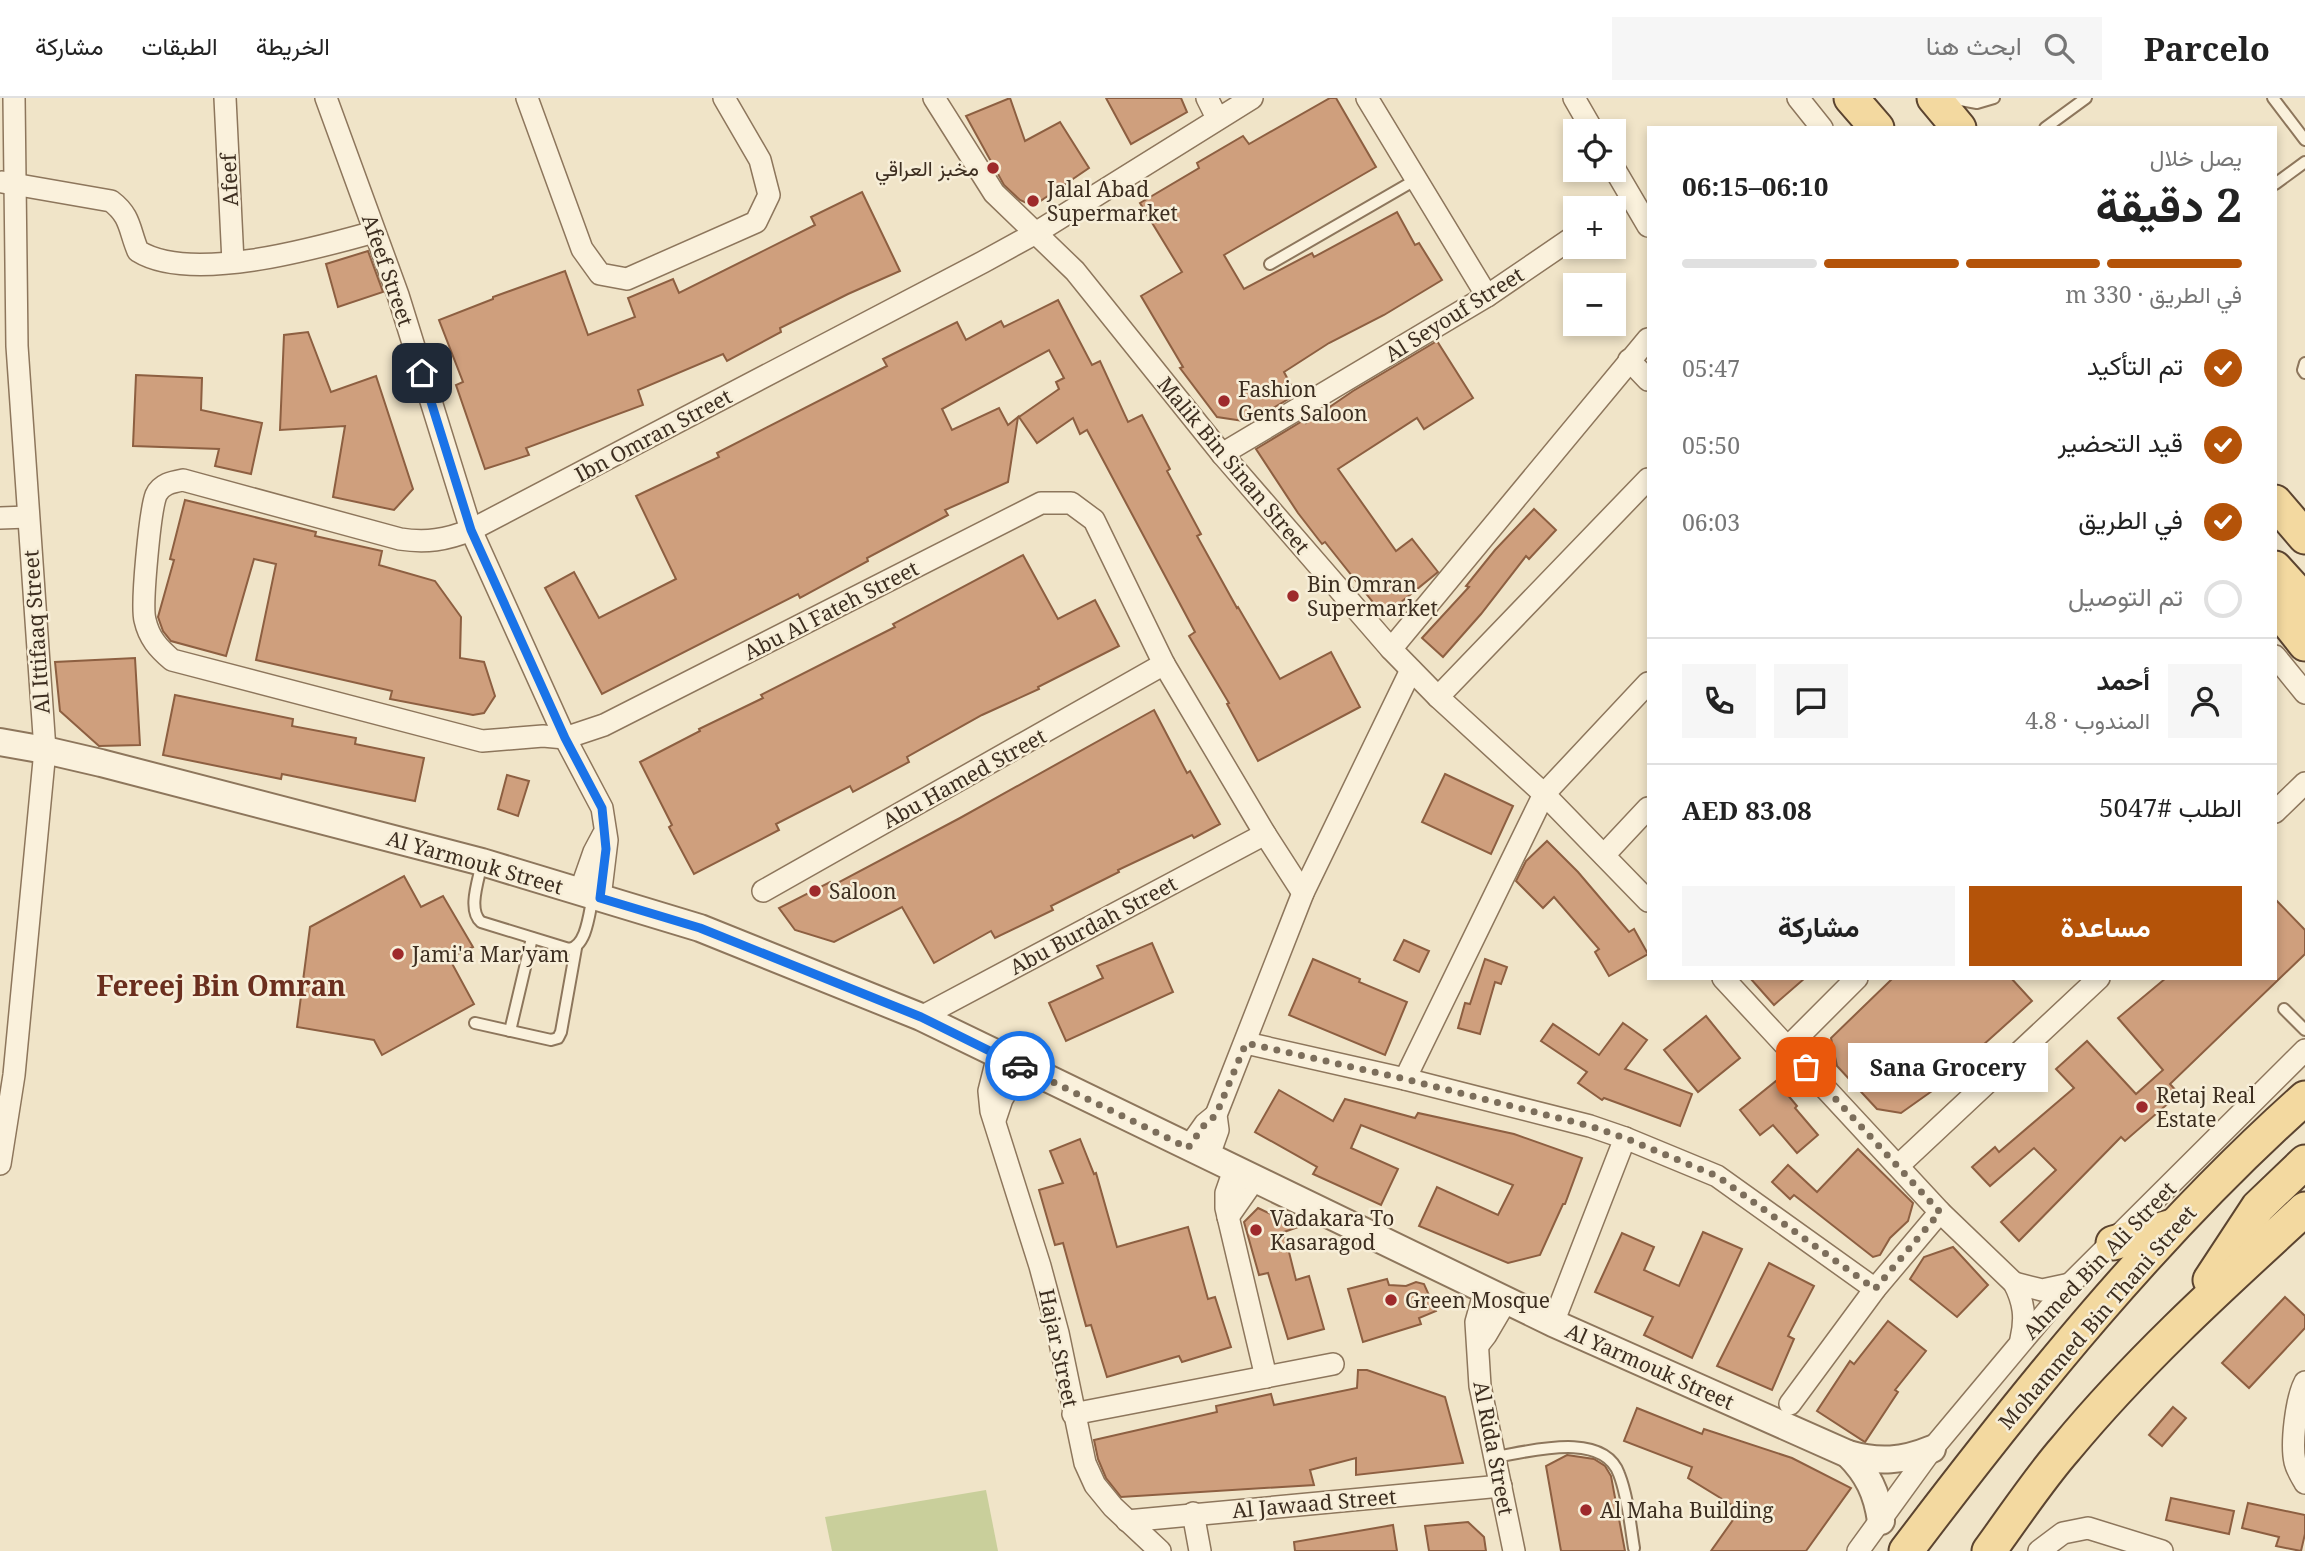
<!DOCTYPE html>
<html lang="ar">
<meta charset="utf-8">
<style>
:root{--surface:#fff;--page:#f6f6f6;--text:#222;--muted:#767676;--line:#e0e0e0;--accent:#b45309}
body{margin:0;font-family:"Noto Serif",Vazirmatn,serif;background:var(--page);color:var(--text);direction:rtl;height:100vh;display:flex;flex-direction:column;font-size:26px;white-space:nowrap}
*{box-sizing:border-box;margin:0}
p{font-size:23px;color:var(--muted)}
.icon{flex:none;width:38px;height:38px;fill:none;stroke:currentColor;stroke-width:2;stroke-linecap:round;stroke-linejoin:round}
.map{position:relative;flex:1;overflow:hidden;direction:ltr}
.side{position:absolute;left:1647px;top:28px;width:630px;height:854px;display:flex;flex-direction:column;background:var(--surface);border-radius:0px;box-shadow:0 4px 10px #0003;direction:rtl}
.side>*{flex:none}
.fabs{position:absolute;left:1563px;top:21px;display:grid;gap:14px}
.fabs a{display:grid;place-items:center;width:63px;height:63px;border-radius:0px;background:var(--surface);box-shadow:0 4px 10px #0003;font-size:35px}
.pin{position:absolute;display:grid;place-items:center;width:60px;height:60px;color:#fff;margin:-30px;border-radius:14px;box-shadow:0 4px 10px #0006}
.courier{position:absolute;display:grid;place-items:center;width:70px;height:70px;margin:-35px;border:5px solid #1a73e8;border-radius:50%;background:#fff;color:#222;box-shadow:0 2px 9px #0007}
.bubble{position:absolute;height:49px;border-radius:0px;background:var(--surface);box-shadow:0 4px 10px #0003;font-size:23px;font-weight:700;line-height:49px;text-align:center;direction:rtl}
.headline em{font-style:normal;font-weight:700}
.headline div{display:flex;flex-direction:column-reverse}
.headline{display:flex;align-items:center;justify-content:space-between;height:119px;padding:0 35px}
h1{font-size:46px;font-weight:700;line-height:52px}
.bar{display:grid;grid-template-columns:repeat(4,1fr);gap:10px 7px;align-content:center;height:84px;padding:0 35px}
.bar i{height:9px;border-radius:5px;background:var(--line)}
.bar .current{background:var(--accent)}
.bar p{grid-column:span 4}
.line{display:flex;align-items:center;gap:18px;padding:0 35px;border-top:2px solid var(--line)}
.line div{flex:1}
.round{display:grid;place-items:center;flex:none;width:74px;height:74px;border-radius:0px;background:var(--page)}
ol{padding:0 35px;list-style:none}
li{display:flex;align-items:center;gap:21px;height:77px}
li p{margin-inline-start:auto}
li .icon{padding:7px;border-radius:50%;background:var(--accent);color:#fff;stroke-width:4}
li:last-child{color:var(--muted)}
li i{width:38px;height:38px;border:4px solid var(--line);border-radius:50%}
.action{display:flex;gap:14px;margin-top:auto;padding:14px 35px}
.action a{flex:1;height:80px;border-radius:0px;background:var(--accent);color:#fff;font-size:28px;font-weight:700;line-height:80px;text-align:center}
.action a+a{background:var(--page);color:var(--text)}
header{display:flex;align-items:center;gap:42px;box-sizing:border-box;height:98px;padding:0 35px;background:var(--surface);border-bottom:2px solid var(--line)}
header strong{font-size:33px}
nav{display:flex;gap:38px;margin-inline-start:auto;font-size:24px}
.search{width:490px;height:63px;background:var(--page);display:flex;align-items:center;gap:18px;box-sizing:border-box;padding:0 24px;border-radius:0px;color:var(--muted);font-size:26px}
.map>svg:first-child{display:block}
.green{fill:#c9cf9b}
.building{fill:#cf9f7d;stroke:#8d5f41;stroke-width:2}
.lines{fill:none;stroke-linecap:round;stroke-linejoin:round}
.service-casing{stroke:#8d765c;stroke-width:14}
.minor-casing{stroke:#8d765c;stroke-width:24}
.tertiary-casing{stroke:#8d765c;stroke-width:30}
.primary-casing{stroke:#5b4430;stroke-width:37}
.service{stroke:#faf1dc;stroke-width:10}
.minor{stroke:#faf1dc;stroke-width:21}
.tertiary{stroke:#faf1dc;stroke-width:26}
.primary{stroke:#f3d9a0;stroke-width:33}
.done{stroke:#7c6e5b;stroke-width:7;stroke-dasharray:0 12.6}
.route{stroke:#1a73e8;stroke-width:9}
.poi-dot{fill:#9e2a2b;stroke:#f7eed8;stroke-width:2.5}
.labels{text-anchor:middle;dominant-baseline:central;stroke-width:5;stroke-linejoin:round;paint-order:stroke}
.poi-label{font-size:21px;fill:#3d2e20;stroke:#f7eed8;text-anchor:start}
.street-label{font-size:21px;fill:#3d2e20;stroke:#f7eed8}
.district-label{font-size:28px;font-weight:bold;fill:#6b2e1e;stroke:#f7eed8}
</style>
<header>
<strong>Parcelo</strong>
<div class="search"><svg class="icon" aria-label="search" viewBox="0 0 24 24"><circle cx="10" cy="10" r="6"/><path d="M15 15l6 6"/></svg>ابحث هنا</div>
<nav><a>الخريطة</a><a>الطبقات</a><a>مشاركة</a></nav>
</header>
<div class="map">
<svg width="2305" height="1453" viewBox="0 0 2305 1453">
<rect width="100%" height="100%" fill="#f0e4c8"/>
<polygon class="green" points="986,1392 998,1453 832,1453 825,1419"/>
<g class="building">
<polygon points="1010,0 1025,43 1060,24 1089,70 1033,108 1020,102 1004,87 966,18"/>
<polygon points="1106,0 1181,0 1187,14 1131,46"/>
<polygon points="1330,0 1336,0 1376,69 1224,157 1244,191 1312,155 1314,159 1397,114 1415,147 1419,145 1442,182 1384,217 1329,245 1284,274 1293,291 1287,296 1290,300 1250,324 1217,319 1180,270 1183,269 1141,198 1182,174 1140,105 1199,70 1197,65 1243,38 1249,46"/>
<polygon points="862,94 900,173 848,196 780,230 781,234 727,263 723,256 638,292 643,307 526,350 529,357 485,371 456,287 463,284 439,222 493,201 493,199 565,173 588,237 635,219 628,200 673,181 679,195 815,127 811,119"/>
<polygon points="368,153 383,194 338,209 326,166"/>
<polygon points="1058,202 1092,267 1100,263 1128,324 1142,317 1170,371 1167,373 1201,436 1197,438 1237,510 1238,509 1280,581 1331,554 1360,609 1258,663 1227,606 1229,605 1189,538 1195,534 1087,332 1080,336 1073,320 1037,345 1019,319 1059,291 1056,284 1064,280 1049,252 942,311 952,332 999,310 1008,327 1018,319 1008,384 945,412 948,417 867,460 868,463 800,500 798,496 602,596 545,490 574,474 599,520 676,481 636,398 719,359 717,355 887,268 883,261 957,224 966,242 1001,223 1004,229"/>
<polygon points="308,234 331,294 376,278 413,391 394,412 333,399 345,328 280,332 284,237"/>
<polygon points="1437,243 1473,300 1424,331 1417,320 1338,371 1396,453 1412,441 1438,474 1384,518 1325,444 1322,446 1298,415 1256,351 1304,322 1306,325 1353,293"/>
<polygon points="136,277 202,280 201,312 262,325 251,376 215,368 219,351 133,348"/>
<polygon points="185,402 316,434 315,438 382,453 379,467 435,483 461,519 460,560 484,564 495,598 484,615 473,617 390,601 392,593 256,562 276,466 254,461 226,558 171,543 163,533 158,519 174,462 170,461"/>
<polygon points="1534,411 1556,432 1529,461 1526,458 1481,516 1443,559 1422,540 1469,489 1466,488 1495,452"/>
<polygon points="1023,457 1058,521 1095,502 1119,548 1038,589 1039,591 982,617 907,659 909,664 853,694 850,688 776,726 779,732 694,776 669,729 672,727 640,664 700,633 699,631 763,600 761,597 895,529 893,526"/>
<polygon points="135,560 140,647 99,648 60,613 55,564"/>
<polygon points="175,597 293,621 292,628 356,640 355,646 424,660 415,703 282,676 281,681 163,657"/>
<polygon points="1154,612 1187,675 1190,673 1220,726 1194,740 1192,737 1118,772 1119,774 1051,808 1053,812 995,840 991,833 934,865 902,809 834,844 795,832 779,810 830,784 832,788 960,720"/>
<polygon points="1445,676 1513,708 1491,756 1422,724"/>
<polygon points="507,677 529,683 518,718 498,711"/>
<polygon points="1547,743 1578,774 1629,834 1634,831 1648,856 1609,878 1595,854 1599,851 1554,799 1543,810 1516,783 1526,763"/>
<polygon points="404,778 421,809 443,798 473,849 449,860 474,906 382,957 374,942 297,929 310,829"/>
<polygon points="2275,801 2305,832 2305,856 2170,986 2179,996 2125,1043 2121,1039 2019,1143 2001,1124 2056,1072 2034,1050 1990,1088 1972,1069 1995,1049 1999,1054 2074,990 2056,971 2087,943 2136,996 2163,972 2118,920 2166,880 2275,880"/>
<polygon points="1404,842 1429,853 1419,874 1394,862"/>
<polygon points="1152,845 1173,894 1066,943 1049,905 1103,880 1097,868"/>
<polygon points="1313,861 1360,881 1359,884 1407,904 1385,957 1289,917"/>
<polygon points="1485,861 1507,869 1501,886 1495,884 1480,936 1458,930 1465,905 1470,906"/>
<polygon points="1750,880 1805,880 1774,907"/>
<polygon points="1893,880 2011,880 2032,903 1932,993 1901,1015 1877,1011 1837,968 1831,940"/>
<polygon points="1706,918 1740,960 1698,994 1664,952"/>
<polygon points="1623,925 1647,942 1625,971 1692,996 1680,1028 1604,1000 1602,1002 1578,985 1587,974 1541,943 1553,926 1599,957"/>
<polygon points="1776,983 1797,1008 1795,1010 1818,1037 1797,1055 1773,1027 1760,1037 1740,1012"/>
<polygon points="1279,992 1333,1023 1345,1001 1415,1020 1418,1015 1514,1036 1582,1060 1565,1106 1563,1106 1540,1157 1508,1165 1419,1128 1437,1089 1498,1117 1513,1087 1361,1027 1351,1050 1398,1071 1381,1107 1313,1076 1317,1069 1255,1034"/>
<polygon points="1080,1041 1094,1076 1096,1075 1117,1149 1188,1129 1208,1201 1215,1199 1231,1249 1182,1264 1179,1258 1107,1279 1091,1227 1086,1228 1063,1145 1055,1147 1039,1092 1063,1085 1050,1053"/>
<polygon points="1858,1051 1913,1105 1908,1123 1890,1140 1880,1157 1873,1159 1794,1097 1790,1101 1772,1084 1788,1067 1817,1094"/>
<polygon points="1258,1110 1298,1129 1284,1134 1296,1182 1309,1178 1324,1231 1288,1241 1268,1175 1259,1177 1244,1124"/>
<polygon points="1703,1134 1742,1151 1692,1260 1644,1237 1653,1219 1595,1194 1622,1135 1654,1149 1644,1172 1679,1188"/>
<polygon points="1953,1149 1988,1187 1957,1219 1910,1181 1924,1159"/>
<polygon points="1769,1165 1814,1188 1788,1238 1794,1241 1772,1292 1717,1268"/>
<polygon points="1387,1181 1389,1187 1406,1188 1416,1184 1424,1186 1436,1213 1419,1220 1421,1226 1363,1244 1348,1191"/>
<polygon points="2285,1199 2305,1218 2305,1230 2249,1290 2222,1265"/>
<polygon points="1888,1223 1926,1253 1895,1292 1898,1294 1865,1344 1817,1313 1850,1263 1854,1266"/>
<polygon points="1358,1272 1367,1272 1445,1299 1463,1365 1356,1377 1356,1360 1310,1372 1314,1387 1121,1399 1106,1380 1098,1361 1094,1342 1217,1314 1216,1308 1271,1296 1274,1307 1357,1290"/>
<polygon points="2173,1309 2186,1320 2162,1348 2149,1337"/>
<polygon points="1637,1310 1702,1336 1704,1331 1792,1360 1851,1390 1806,1453 1711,1453 1740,1412 1688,1380 1692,1369 1624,1343"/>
<polygon points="1567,1357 1594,1361 1605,1368 1611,1378 1625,1453 1561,1453 1546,1368"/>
<polygon points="2171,1400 2234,1413 2229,1436 2166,1422"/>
<polygon points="2248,1405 2305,1417 2305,1436 2301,1453 2276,1448 2279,1439 2242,1430"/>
<polygon points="1468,1424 1484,1439 1486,1453 1429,1453 1425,1428"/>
<polygon points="1393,1427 1397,1453 1295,1453 1294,1444"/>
</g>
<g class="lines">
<defs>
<g id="service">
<polyline points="1950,0 1977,5 1994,0"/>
<polyline points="2273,0 2305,42"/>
<polyline points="2045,30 2086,0"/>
<polyline points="2275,86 2305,64"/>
<polyline points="1270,166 1417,81"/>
<polyline points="2305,265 2303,272 2305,275"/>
<path d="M482,764C479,781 467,812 481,824L569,851C587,848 589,815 593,798"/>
<polyline points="2284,911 2305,932"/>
<polyline points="475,925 551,942 558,940 561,934 576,850"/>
<polyline points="510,933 532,840"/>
<path d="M1495,1359C1528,1354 1603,1332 1619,1376C1628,1399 1630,1426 1634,1450"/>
</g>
<g id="minor">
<polyline points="225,0 233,164"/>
<polyline points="326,0 398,197 471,432 565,640 602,710 607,742 600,800"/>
<polyline points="527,0 582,151 600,176 627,181 756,124 769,97 760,62 724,0"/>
<polyline points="934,0 994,95 1075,173 1222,356 1391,551 1438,599 1544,696 1648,803"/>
<polyline points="1207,0 1217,20"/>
<path d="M1252,0L1034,136L983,164L471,432C446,442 426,445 400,441L183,382C172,384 161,386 156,397C150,413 141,507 145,522C149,540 158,550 172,562L482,643L543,638L565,640L604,627L1041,405H1071L1094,422L1164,566L1265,736L1303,795"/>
<polyline points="1367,0 1487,198"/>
<polyline points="1574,0 1593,33"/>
<polyline points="1798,0 1822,30"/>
<polyline points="1614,70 1648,128"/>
<path d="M2,84L111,103C131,118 129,132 138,153C191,186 317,150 374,134"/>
<polyline points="1629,262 1648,282"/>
<polyline points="1222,356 1487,198 1575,138"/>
<polyline points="0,420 28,419"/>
<polyline points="1391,551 1648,241"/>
<polyline points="2275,558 2305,595"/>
<polyline points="1438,599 1648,381"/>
<polyline points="2275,714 2305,685"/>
<polyline points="1604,757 1648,710"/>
<polyline points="763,793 1164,566"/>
<polyline points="580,794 594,754 603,737"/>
<path d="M1723,880L1940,1114L2014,1185C2024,1204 2026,1220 2021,1241"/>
<polyline points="921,919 1265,736"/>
<polyline points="1246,945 1405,981 1590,1028 1625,1040 1717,1078 1875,1191"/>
<polyline points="1788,949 1857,880"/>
<polyline points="998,957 989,993 991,1013 1040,1168 1058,1235 1085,1365 1095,1387 1113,1409 1160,1453"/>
<polyline points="1405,981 1544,696 1648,585"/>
<polyline points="995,1022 1002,1001 1022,968"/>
<polyline points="1188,1050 1205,1026 1216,1017"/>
<polyline points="1208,1060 1218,1032 1216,1017 1303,795 1411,572"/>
<polyline points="0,1066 14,977 45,652 17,248 14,0"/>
<polyline points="1898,1068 2099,880"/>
<polyline points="1234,1072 1226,1095 1226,1110 1266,1279"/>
<polyline points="1228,1119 1254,1082"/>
<polyline points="2014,1185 2042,1192 2070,1186"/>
<polyline points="1485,1192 1476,1224 1480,1288 1514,1453"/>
<polyline points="1553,1225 1625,1040"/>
<polyline points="1479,1246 1486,1237 1506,1203"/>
<path d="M2305,1284C2296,1301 2291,1346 2295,1364C2297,1372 2301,1378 2305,1385"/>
<polyline points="1790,1306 1875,1191 1940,1114"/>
<polyline points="1073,1316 1333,1266"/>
<polyline points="1193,1415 1200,1453"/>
<polyline points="1127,1423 1501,1388"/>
<polyline points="1858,1453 1932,1351 2070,1186 2305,952"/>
<polyline points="2039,1453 2063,1435 2088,1430 2162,1453"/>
</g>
<g id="tertiary">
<path d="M0,644L45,652L101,665L482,764L700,830L921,919L1553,1225L1848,1356C1879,1365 1903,1363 1932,1351"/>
<path d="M1848,1356C1868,1376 1877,1395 1881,1423"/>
</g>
<g id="primary">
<polyline points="1851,0 1877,30"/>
<polyline points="1934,0 1959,30"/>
<polyline points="2275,404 2305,439"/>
<polyline points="2275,470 2305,503"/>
<polyline points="2275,508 2305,546"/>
<polyline points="2113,1145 2173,1128"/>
<polyline points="2210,1182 2258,1109 2305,1064"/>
<path d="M1906,1453C2027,1293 2155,1134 2305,1000"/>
<path d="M1989,1453C2014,1419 2038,1382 2066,1350C2138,1263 2222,1187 2305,1111"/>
</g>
</defs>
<use href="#service" class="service-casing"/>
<use href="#minor" class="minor-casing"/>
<use href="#tertiary" class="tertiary-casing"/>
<use href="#primary" class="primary-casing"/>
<use href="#service" class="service"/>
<use href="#minor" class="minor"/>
<use href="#tertiary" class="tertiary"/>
<use href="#primary" class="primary"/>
</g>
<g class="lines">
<polyline class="done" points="1020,968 1188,1050 1205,1026 1216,1017 1246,945 1405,981 1590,1028 1625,1040 1717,1078 1875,1191 1940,1114 1806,969"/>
<polyline class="route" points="422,275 471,432 565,640 602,710 606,751 600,800 700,830 921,919 1020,968"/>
</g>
<g class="poi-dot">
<circle cx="993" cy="70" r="7"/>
<circle cx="1033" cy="103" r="7"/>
<circle cx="1224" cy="303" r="7"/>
<circle cx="1293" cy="498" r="7"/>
<circle cx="815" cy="793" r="7"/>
<circle cx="398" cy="856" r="7"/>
<circle cx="2142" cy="1009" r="7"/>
<circle cx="1256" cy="1132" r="7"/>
<circle cx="1391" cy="1202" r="7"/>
<circle cx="1586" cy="1412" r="7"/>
</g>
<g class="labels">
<g class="poi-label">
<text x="979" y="70" text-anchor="end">مخبز العراقي</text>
<text x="1047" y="91">Jalal Abad<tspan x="1047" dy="24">Supermarket</tspan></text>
<text x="1238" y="291">Fashion<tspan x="1238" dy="24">Gents Saloon</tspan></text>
<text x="1307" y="486">Bin Omran<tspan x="1307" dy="24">Supermarket</tspan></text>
<text x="829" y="793">Saloon</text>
<text x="412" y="856">Jami'a Mar'yam</text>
<text x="2156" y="997">Retaj Real<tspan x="2156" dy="24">Estate</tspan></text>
<text x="1270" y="1120">Vadakara To<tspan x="1270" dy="24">Kasaragod</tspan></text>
<text x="1405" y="1202">Green Mosque</text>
<text x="1600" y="1412">Al Maha Building</text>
</g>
<g class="street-label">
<text transform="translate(229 82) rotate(-93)">Afeef</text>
<text transform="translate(388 172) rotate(71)">Afeef Street</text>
<text transform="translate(1454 216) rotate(-32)">Al Seyouf Street</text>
<text transform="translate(653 337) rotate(-28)">Ibn Omran Street</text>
<text transform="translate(1234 367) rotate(50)">Malik Bin Sinan Street</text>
<text transform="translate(831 512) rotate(-27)">Abu Al Fateh Street</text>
<text transform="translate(36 534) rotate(-94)">Al Ittifaaq Street</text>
<text transform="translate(964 680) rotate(-29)">Abu Hamed Street</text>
<text transform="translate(475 764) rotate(16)">Al Yarmouk Street</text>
<text transform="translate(1093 827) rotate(-28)">Abu Burdah Street</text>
<text transform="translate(2099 1162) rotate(-46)">Ahmed Bin Ali Street</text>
<text transform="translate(2097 1219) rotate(-49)">Mohammed Bin Thani Street</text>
<text transform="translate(1059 1250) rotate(78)">Hajar Street</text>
<text transform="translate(1650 1268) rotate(24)">Al Yarmouk Street</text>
<text transform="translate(1494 1350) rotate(79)">Al Rida Street</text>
<text transform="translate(1314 1405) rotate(-5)">Al Jawaad Street</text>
</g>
<g class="district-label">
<text x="221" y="887">Fereej Bin Omran</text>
</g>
</g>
</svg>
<div class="fabs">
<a><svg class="icon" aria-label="locate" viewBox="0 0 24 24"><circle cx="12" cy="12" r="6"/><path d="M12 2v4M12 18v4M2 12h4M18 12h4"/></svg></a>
<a>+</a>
<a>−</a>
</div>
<div class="pin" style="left:1806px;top:969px;background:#ea580c"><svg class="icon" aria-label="bag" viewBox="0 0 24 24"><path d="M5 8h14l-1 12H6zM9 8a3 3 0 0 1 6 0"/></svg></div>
<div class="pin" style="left:422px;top:275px;background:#1f2937"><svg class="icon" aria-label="home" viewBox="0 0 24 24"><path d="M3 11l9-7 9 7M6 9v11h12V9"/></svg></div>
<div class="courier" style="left:1020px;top:968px"><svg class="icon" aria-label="car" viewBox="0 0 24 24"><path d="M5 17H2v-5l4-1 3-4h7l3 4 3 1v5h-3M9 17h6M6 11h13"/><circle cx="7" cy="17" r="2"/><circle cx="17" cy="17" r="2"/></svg></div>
<div class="bubble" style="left:1848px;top:945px;width:200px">Sana Grocery</div>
<section class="side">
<div class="headline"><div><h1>2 دقيقة</h1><p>يصل خلال</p></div><em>06:10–06:15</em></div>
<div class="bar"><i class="current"></i><i class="current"></i><i class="current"></i><i></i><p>في الطريق · 330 m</p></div>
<ol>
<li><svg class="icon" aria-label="check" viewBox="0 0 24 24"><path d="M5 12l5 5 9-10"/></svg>تم التأكيد<p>05:47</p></li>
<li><svg class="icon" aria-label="check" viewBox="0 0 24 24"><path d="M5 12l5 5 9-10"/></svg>قيد التحضير<p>05:50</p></li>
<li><svg class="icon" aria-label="check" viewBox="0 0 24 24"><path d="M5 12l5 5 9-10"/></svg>في الطريق<p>06:03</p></li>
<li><i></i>تم التوصيل</li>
</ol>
<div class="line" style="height:126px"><a class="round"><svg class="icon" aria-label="person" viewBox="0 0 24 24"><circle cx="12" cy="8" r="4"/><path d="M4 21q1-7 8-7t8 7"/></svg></a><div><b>أحمد</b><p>المندوب · 4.8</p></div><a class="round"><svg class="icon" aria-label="chat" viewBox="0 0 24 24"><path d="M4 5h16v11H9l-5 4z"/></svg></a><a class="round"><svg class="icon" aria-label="phone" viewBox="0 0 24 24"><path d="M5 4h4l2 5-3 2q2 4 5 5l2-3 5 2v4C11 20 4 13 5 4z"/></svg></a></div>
<div class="line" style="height:91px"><div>الطلب #5047</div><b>AED 83.08</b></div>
<div class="action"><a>مساعدة</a><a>مشاركة</a></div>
</section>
</div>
